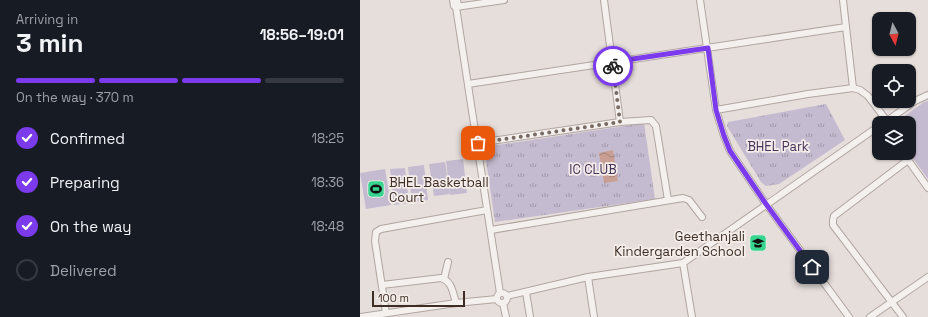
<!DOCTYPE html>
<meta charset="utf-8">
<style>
:root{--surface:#171b24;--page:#242831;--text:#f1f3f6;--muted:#9ea1a6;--line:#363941;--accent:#7c3aed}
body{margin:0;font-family:"Space Grotesk",sans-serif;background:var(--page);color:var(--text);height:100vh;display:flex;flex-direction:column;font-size:15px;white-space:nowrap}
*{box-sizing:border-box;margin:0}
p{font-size:13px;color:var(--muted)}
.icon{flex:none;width:22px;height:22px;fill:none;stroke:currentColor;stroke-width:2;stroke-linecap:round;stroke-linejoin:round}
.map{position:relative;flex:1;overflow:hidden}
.sheet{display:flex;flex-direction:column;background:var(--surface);width:360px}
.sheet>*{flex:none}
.needle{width:26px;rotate:173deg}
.tools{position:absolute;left:512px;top:12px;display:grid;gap:8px}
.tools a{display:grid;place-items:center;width:44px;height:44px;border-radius:8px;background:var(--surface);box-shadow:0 1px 3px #0004;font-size:20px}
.scale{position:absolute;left:12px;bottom:10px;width:93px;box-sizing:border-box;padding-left:4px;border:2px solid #3d2d24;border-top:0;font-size:11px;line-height:14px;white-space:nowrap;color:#3d2d24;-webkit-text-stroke:3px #f4edea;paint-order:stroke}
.pin{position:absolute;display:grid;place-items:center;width:34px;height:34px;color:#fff;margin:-17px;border-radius:8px;box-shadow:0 2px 6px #0006}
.courier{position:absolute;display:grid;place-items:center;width:40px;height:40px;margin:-20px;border:3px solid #7c3aed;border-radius:50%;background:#fff;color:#222;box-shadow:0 1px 5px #0007}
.head em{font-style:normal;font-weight:700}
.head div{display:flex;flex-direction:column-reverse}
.head{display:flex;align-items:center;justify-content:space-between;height:68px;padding:0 16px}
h1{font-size:26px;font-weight:700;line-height:30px}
.bar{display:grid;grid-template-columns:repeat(4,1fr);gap:6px 4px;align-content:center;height:48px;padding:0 16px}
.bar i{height:5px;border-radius:3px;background:var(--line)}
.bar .on{background:var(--accent)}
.bar p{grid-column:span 4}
ol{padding:0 16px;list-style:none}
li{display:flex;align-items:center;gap:12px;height:44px}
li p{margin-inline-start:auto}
li .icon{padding:4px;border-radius:50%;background:var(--accent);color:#fff;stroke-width:4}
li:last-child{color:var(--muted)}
li i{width:22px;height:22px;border:2px solid var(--line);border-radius:50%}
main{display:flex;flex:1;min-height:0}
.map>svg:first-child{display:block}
.grass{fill:#c5bbd0}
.park{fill:url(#park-tufts)}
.water{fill:url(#water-waves)}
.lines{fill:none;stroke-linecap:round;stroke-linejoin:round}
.street-casing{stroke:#b0a5a0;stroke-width:8}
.street{stroke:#f4f0ed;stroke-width:6}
.done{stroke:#786b64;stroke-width:4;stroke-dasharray:0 7.2}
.route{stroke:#7c3aed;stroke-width:5}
.labels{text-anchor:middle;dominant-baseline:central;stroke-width:3.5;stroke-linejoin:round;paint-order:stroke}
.park-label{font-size:13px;fill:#463159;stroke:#f4edea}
.poi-label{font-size:13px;fill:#3d2d24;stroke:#f4edea;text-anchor:start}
</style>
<main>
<section class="sheet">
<div class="head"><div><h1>3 min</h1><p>Arriving in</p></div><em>18:56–19:01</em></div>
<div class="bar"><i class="on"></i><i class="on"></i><i class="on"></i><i></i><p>On the way · 370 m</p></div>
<ol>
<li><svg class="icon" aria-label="check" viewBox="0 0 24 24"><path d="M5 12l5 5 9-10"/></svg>Confirmed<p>18:25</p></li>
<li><svg class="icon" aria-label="check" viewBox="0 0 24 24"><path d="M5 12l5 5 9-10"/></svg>Preparing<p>18:36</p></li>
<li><svg class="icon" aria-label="check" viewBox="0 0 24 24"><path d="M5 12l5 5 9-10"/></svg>On the way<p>18:48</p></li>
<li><i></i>Delivered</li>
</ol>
</section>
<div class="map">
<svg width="568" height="317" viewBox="0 0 568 317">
<defs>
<pattern id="park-tufts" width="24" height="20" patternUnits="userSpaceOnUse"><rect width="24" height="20" fill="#c5bbd0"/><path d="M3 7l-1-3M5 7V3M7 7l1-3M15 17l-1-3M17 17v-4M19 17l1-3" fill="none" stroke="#a198a9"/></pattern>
<pattern id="water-waves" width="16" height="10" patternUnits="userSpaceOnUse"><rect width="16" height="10" fill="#c99f93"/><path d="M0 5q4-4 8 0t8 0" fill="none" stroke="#a48278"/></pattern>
</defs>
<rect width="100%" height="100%" fill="#e6dedb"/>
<g class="grass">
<polygon points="568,101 568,179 549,153 549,123 535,123 564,102"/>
<polygon points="103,159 107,193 90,195 86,161"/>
<polygon points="85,162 90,194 74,196 69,164"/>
<polygon points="64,165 68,200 52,202 48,167"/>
<polygon points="45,168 49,203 34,205 30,169"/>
<polygon points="25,169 31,205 6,209 0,173"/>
</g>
<g class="park">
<polygon points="466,104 485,140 419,184 406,186 401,182 367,126 368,122"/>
<polygon points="284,123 295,199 135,222 124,147"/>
</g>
<polygon class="water" points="253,150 258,181 244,183 239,153"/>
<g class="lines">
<defs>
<g id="street">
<polyline points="93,0 94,6 96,7 140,293"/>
<polyline points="244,0 260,122"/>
<polyline points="340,0 356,110 364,136 370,151 406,204 489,317"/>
<polyline points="96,7 144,0"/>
<polyline points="96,7 98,5 97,0"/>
<polyline points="486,27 493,88"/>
<polyline points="108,84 486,27 483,0"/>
<polyline points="356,110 448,94 493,88 500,90 508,96 527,121"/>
<polyline points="524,123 555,101 568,95"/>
<polyline points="118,143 260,122 291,120 296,126 308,200"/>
<polyline points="543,153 568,188"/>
<polyline points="131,230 323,198 329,200 342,217"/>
<polyline points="323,263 332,317"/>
<polyline points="228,277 234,317"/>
<polyline points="84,279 88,262"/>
<path d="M22,285L81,278C92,281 93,293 96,303"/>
<polyline points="166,292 170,317"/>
<circle cx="142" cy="298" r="5"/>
<polyline points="147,296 228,277 323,263 519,126"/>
<polyline points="143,303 146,317"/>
<polyline points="26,313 15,241 16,232 21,229 127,210"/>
<polyline points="1,317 96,303 137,299"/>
<polyline points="510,317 568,277"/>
<polyline points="543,317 473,225 473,220 474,216 548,160"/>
</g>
</defs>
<use href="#street" class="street-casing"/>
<use href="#street" class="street"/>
</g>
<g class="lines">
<polyline class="done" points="118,143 260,122 253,66"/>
<polyline class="route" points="253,66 252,62 348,48 356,110 364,136 370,151 406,204 452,267"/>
</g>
<defs>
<symbol id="stadium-square" viewBox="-11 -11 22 22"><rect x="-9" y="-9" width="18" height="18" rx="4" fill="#37d48f" stroke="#f4edea"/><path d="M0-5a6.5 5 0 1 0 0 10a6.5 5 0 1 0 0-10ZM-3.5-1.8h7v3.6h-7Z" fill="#111"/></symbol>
<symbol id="school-square" viewBox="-11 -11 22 22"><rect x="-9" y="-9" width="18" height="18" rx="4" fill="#37d48f" stroke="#f4edea"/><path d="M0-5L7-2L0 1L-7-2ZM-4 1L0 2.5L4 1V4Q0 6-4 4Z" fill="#111"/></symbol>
</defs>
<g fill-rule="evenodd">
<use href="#stadium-square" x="6" y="179" width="20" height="20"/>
<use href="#school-square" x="388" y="233" width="20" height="20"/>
</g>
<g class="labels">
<g class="park-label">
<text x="418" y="146">BHEL Park</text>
<text x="233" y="169">IC CLUB</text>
</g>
<g class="poi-label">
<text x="29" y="182">BHEL Basketball<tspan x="29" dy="15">Court</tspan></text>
<text x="385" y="236" text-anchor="end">Geethanjali<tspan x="385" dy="15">Kindergarden School</tspan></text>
</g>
</g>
</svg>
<div class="tools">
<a><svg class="needle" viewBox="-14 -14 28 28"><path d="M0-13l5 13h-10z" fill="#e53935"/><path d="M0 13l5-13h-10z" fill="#9ea1a6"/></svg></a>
<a><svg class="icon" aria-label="locate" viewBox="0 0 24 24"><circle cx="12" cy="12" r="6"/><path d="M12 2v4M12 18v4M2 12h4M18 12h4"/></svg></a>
<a><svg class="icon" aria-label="layers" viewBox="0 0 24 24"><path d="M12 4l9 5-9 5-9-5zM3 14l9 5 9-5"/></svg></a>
</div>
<div class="scale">100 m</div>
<div class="pin" style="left:118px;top:143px;background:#ea580c"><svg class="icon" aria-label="bag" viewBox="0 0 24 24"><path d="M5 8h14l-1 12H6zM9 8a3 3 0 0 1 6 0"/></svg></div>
<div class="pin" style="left:452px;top:267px;background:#1f2937"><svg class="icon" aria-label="home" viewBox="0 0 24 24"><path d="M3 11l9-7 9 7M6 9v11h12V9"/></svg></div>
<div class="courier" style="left:253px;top:66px"><svg class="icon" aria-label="bike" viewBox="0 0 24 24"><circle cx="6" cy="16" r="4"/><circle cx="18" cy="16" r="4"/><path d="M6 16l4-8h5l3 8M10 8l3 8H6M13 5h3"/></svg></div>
</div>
</main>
